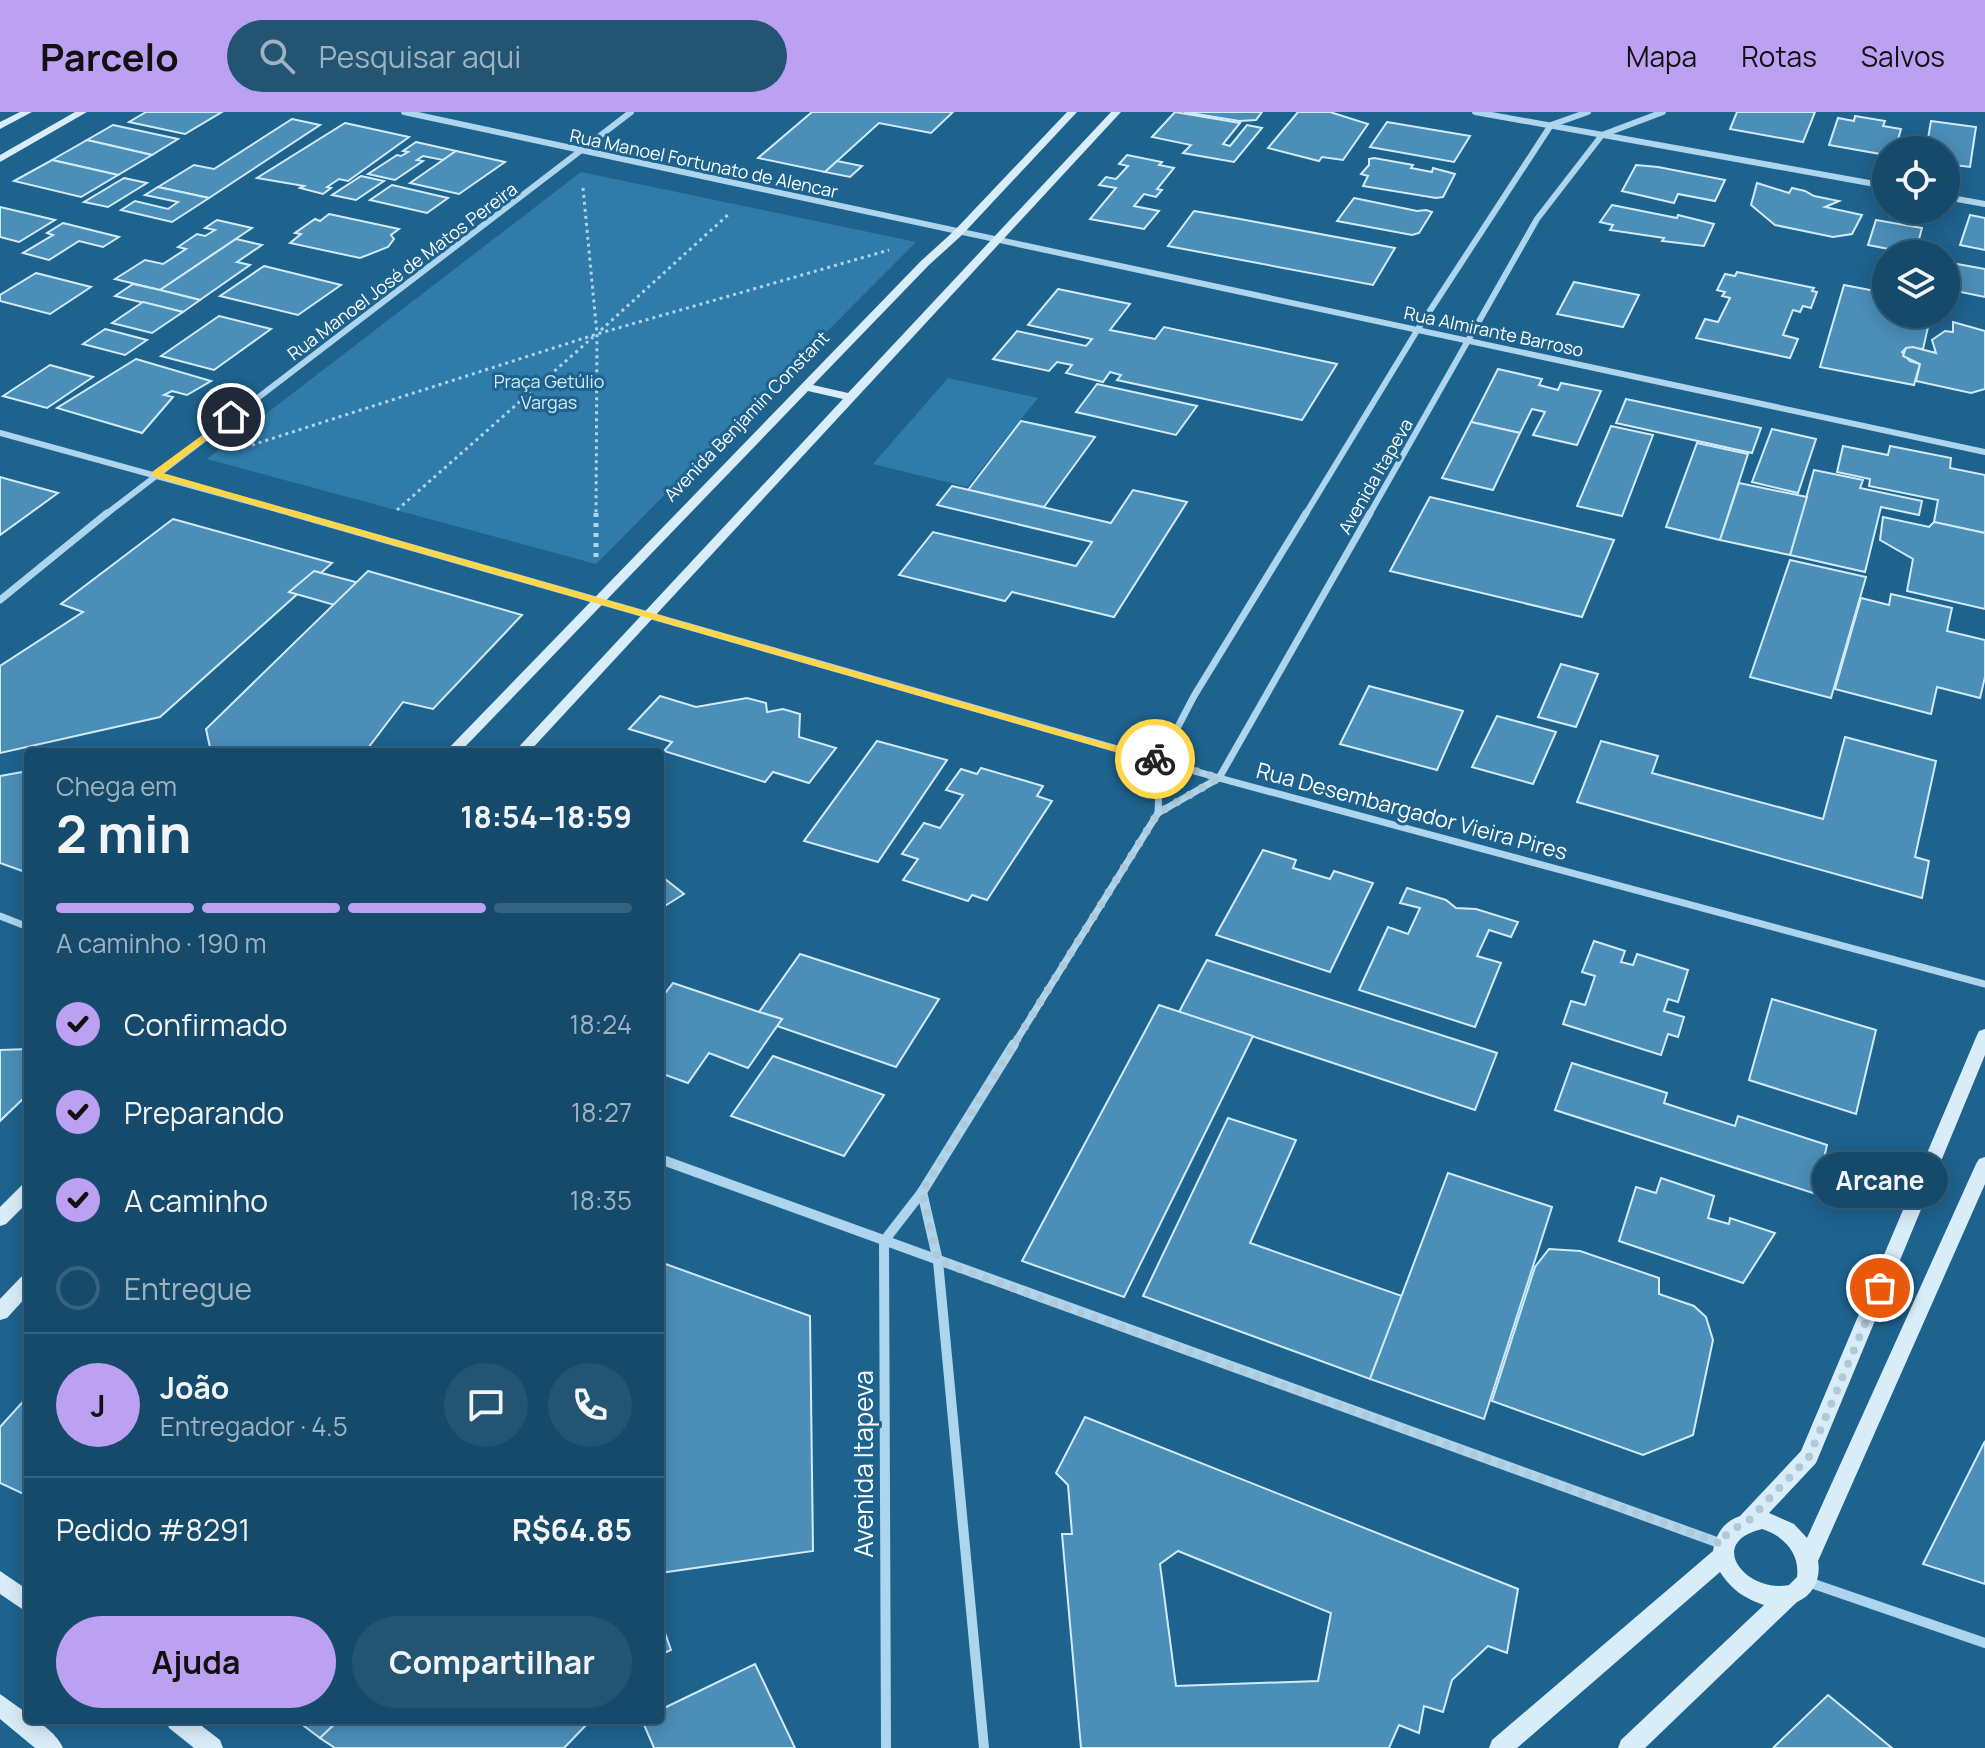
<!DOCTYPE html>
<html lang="pt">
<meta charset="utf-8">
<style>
:root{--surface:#164a6a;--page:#235472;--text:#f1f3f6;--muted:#9eb3c1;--line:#35627e;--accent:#bca0f2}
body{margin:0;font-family:Manrope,sans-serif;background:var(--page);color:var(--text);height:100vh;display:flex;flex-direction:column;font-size:30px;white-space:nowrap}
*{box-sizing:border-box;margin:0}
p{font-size:26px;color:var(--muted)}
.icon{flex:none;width:44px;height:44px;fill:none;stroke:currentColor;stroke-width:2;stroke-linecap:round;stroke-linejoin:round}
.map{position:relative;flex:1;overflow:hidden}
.panel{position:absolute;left:24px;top:636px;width:640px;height:976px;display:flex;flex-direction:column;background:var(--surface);border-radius:8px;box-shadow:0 4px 20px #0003,0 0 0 2px var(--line)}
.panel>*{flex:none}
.buttons{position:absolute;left:1872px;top:24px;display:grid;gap:16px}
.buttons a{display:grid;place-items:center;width:88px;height:88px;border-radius:50%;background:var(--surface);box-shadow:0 4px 20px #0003,0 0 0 2px var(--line);font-size:40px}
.pin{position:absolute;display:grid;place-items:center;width:68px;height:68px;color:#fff;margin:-34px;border:4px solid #fff;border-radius:50%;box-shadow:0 2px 8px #0007}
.courier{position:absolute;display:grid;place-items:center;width:80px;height:80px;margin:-40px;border:6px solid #ffd54a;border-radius:50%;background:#fff;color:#222;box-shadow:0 2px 10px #0007}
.bubble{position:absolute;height:56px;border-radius:28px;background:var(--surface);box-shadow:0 4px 20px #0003,0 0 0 2px var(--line);font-size:26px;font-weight:700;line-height:56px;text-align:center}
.summary em{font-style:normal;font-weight:700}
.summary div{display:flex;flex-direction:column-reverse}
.summary{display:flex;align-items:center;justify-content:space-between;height:136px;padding:0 32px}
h1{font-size:52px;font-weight:700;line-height:60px}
.bar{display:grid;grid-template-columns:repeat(4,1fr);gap:12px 8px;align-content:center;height:96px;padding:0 32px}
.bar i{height:10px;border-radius:6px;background:var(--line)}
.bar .active{background:var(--accent)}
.bar p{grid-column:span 4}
.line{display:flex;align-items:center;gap:20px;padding:0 32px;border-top:2px solid var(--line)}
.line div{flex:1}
.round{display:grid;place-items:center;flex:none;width:84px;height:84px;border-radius:42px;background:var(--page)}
ol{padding:0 32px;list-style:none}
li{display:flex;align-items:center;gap:24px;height:88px}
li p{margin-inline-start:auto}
li .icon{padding:8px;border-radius:50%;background:var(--accent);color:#111;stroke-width:4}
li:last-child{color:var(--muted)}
li i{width:44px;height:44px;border:4px solid var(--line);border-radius:50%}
.cta{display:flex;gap:16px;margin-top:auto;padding:16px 32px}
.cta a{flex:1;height:92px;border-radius:48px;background:var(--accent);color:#111;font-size:32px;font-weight:700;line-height:92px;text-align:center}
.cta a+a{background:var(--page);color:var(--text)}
header{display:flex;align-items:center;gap:48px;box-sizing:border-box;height:112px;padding:0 40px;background:var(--accent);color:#111}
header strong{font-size:38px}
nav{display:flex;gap:44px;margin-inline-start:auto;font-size:28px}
.search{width:560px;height:72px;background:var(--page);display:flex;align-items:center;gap:20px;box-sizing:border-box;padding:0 28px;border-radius:44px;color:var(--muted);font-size:30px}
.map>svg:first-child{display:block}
.green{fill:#2f7caa}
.building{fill:#4b8eb8;stroke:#d2ebf9;stroke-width:2;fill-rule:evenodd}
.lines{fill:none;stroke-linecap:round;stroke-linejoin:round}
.path-far1{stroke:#add5ed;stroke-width:3;stroke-dasharray:3 4;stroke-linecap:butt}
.path{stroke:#add5ed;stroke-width:5;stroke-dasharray:4 6;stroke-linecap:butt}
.street-far2{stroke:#add5ed;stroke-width:6}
.street-far1{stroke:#add5ed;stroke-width:7}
.street{stroke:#add5ed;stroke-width:10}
.secondary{fill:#d9edf9;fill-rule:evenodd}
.route{fill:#ffd54a}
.done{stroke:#b0c8d7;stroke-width:8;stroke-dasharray:0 14.4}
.labels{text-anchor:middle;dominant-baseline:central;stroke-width:6;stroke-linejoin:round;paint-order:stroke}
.far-street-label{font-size:18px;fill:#fff;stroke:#1e628e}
.far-park-label{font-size:18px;fill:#d2ebf9;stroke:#1e628e}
.street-label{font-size:22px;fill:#fff;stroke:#1e628e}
.near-street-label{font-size:26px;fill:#fff;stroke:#1e628e}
</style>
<header>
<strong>Parcelo</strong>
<div class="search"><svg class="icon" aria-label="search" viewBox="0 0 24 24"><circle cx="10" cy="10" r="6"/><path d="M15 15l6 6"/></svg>Pesquisar aqui</div>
<nav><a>Mapa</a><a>Rotas</a><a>Salvos</a></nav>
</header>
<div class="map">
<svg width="1985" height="1636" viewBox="0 0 1985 1636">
<rect width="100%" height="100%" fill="#1e628e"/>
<g class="green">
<polygon points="581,60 916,130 596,452 207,347"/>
<polygon points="948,266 1038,286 967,375 873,352"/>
</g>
<g class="building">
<polygon points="146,0 222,0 185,22 129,10"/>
<polygon points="812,0 953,0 931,21 879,11 825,60 758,46"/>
<polygon points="1175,0 1240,11 1223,32 1230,34 1247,13 1262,16 1234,50 1183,41 1191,33 1152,25"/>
<polygon points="1184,0 1262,0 1256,8 1239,9"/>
<polygon points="1298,0 1330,0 1368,12 1343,48 1322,45 1319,49 1268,36"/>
<polygon points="1737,0 1815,0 1803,30 1730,17"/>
<polygon points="1855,4 1885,9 1883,14 1901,17 1895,38 1886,38 1886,43 1829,33 1838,6 1854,9"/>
<polygon points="292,7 320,13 209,86 158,75 194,53 214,57"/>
<polygon points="1931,9 1976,15 1970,55 1946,52 1946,38 1926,38"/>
<polygon points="1387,10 1470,24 1454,50 1370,35"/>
<polygon points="345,11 409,25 348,69 339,67 327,75 331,76 323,82 300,76 304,74 257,66"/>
<polygon points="113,13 178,27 152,43 87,28"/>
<polygon points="87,28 152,43 118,63 52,48"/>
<polygon points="416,30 456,39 443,48 423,44 417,48 423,49 395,68 368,62 397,43 401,44 408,40 403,39"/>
<polygon points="456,39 505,50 459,82 410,71"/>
<polygon points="1127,43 1162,50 1159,53 1174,56 1157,77 1162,78 1156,85 1144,82 1134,94 1159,99 1144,117 1090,107 1116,76 1099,73 1106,65 1116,67 1128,54 1119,52"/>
<polygon points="1374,46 1413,53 1411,56 1432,60 1433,56 1455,62 1443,85 1436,86 1363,74 1368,64 1361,62 1369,53 1369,47"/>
<polygon points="52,48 118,63 81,85 14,69"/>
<polygon points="837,49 862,54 850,65 825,60"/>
<polygon points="1636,53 1658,55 1725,68 1715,89 1678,82 1674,91 1622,79"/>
<polygon points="361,64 384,69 356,88 332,83"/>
<polygon points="124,66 147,71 108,95 84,90"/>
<polygon points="1757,71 1789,81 1792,76 1805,79 1814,84 1839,89 1825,95 1862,103 1852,122 1833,125 1775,113 1751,93"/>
<polygon points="392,73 448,86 427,101 370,88"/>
<polygon points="158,75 209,86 172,110 121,98 135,89 168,97 178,90 145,83"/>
<polygon points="1354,86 1417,99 1426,98 1432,100 1419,121 1412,123 1337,109"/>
<polygon points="1612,93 1677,106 1678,103 1714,112 1704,134 1662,129 1664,126 1610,118 1613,113 1600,110"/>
<polygon points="0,95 55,108 19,130 0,125"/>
<polygon points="1194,99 1240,107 1395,136 1373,173 1168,134"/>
<polygon points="329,102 399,117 391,123 394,127 388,135 360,146 290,131 301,122 295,121 315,107 320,109"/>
<polygon points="1970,103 1985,106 1985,138 1960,133"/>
<polygon points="217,108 252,116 160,178 115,167 145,148 163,152 186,137 178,135 197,122 205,124 215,118 205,116"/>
<polygon points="1876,108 1922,116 1915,142 1868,133"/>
<polygon points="63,111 119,125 103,135 79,129 49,148 23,141 53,123 47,121"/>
<polygon points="236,127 262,133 237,150 250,153 200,188 160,178"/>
<polygon points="1946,150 1985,157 1985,185 1946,177"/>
<polygon points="264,154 341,173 298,203 220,184"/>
<polygon points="1737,160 1814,176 1812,179 1817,180 1811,196 1803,194 1800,200 1793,198 1783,223 1798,227 1790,246 1696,226 1705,207 1718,210 1730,186 1722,184 1725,180 1717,178 1725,162 1735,164"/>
<polygon points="36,161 91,175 50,202 0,189 0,183"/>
<polygon points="1574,170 1639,183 1623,215 1557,202"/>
<polygon points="133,172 160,178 200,188 183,200 115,184"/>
<polygon points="1844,173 1886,181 1886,202 1931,202 1923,237 1906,236 1902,240 1910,249 1920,252 1914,273 1820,255"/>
<polygon points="1058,177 1130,192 1110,218 1155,227 1164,215 1337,252 1302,308 1117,268 1121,263 1110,260 1103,270 1066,261 1072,253 1057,250 1049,259 993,247 1017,219 1086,234 1092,227 1028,213"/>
<polygon points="143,190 183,200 152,221 112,211"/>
<polygon points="219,204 271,217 214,258 161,244"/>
<polygon points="1953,210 1985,219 1985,277 1971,281 1916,269 1920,252 1903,244 1906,236 1913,235 1936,241 1932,228 1945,219 1953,220"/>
<polygon points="105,217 147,228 125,243 83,232"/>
<polygon points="136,247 211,269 187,283 172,279 164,283 173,285 142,321 57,296"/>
<polygon points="50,253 93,265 47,296 3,284"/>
<polygon points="1498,257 1542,267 1539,273 1558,278 1561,271 1601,279 1577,333 1533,323 1545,300 1532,297 1520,321 1471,310"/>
<polygon points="1097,272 1197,294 1176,323 1076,300"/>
<polygon points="1626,287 1761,316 1752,341 1616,311"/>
<polygon points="1021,309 1095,325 1044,395 968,378"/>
<polygon points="1471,310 1520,321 1493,378 1442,366"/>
<polygon points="1611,314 1653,323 1622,404 1577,394"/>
<polygon points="1772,317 1816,327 1798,381 1752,370"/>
<polygon points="1697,331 1748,342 1720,428 1666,415"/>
<polygon points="1843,334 1888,343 1890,334 1951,346 1950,356 1985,363 1985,421 1934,410 1938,388 1869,374 1870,367 1837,360"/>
<polygon points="1814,358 1863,368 1860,376 1922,389 1919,403 1881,395 1865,460 1790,443"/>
<polygon points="0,365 7,367 58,381 0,423"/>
<polygon points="1739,371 1807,385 1790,443 1720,428"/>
<polygon points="952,374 1111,411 1133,378 1187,390 1114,505 1012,480 1005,489 899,463 933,420 1076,454 1092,430 937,393"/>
<polygon points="1430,385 1614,428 1582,505 1390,459"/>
<polygon points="1883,405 1929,415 1934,410 1985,421 1985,497 1907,479 1913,447 1880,428"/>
<polygon points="173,407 332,451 160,605 0,641 0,554 83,500 61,492"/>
<polygon points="1790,448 1866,465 1831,586 1750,565"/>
<polygon points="314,459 363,472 338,494 289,480"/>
<polygon points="368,459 522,503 433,597 403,590 365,640 211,640 206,617"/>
<polygon points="1891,482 1952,496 1947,519 1985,528 1985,565 1980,586 1937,575 1931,602 1835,577 1861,486 1889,493"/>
<polygon points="1561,552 1598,562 1576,615 1538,605"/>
<polygon points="1369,574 1463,599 1437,658 1340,632"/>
<polygon points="660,584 696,595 747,586 766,591 767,600 783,597 800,602 799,625 836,636 809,671 773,660 765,670 664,639 672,630 629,617"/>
<polygon points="1497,604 1556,620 1533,672 1472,655"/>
<polygon points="1845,625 1936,649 1915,745 1929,749 1922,786 1577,690 1601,629 1658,644 1652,661 1823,707"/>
<polygon points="877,629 947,648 878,750 804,729"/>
<polygon points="981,656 1043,674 1037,684 1052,689 987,788 972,783 968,789 903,768 918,747 902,742 924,711 940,716 963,683 946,678 961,657 977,662"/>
<polygon points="28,659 28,761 0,751 0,664"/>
<polygon points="1263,738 1296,748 1293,756 1330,767 1334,759 1373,771 1330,860 1216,823"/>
<polygon points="660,763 684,782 660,797"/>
<polygon points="1407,776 1446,788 1456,796 1476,797 1518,810 1511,825 1489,818 1477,844 1501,851 1475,915 1359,878 1388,815 1408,822 1420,796 1400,791"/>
<polygon points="1594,829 1625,839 1621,850 1633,853 1637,842 1688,858 1678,890 1668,887 1664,899 1684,905 1678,925 1668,922 1661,943 1563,912 1571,889 1585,893 1595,864 1582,860"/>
<polygon points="800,842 939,887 896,955 777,914 782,907 759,900"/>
<polygon points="1207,848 1497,941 1475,998 1179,900"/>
<polygon points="673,871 759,900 782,907 748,956 709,941 688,971 660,961 660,888"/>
<polygon points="1772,887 1876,918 1856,1002 1749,968"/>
<polygon points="1159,893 1253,924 1124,1185 1022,1149"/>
<polygon points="28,937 28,982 0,1009 0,938"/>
<polygon points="773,944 884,983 844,1044 731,1004"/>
<polygon points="1572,951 1667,981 1664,991 1735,1014 1738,1004 1827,1033 1816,1082 1555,998"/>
<polygon points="1228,1006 1296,1028 1250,1131 1402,1184 1370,1267 1143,1184"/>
<polygon points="1448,1061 1552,1095 1484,1307 1370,1267"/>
<polygon points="1661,1066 1714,1084 1708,1106 1729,1112 1730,1106 1775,1121 1743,1171 1619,1129 1636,1075 1656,1081"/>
<polygon points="1549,1137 1580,1139 1659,1166 1659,1182 1694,1194 1706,1205 1713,1228 1693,1323 1643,1343 1492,1289 1535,1155"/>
<polygon points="660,1150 810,1204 813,1439 660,1461"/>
<polygon points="28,1284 28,1381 26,1383 0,1371 0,1315"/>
<path d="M1085,1305L1518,1477L1507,1541L1488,1534L1452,1568L1443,1600L1424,1594L1419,1621L1399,1613L1389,1636H1081L1062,1422H1072L1068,1373L1056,1361ZM1178,1439L1331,1501L1318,1569L1176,1574L1160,1452Z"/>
<polygon points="1985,1329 1985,1472 1923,1452"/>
<polygon points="660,1507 671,1538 660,1543"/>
<polygon points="755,1552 795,1636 654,1636 642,1608 660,1608 660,1598"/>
<polygon points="1828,1583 1892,1636 1773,1636"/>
<polygon points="296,1608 339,1608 320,1626"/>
<polygon points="339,1608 591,1608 564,1636 335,1636 320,1626"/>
</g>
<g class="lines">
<g class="path-far1">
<polyline points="583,76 597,222 596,403"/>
<polyline points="601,218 730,101"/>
<polyline points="252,333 597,222 889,138"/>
<polyline points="397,398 593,225"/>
</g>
<polyline class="path" points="596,445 596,401"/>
<g class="street-far2">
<polyline points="404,0 1985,340"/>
<polyline points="1475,0 1886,74"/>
<polyline points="1946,85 1985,92"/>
<polyline points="0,321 298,403"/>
<polyline points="105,403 631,0"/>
<polyline points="1305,403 1418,217 1551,13 1588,0"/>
<polyline points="1369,403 1537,107 1602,23 1663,0"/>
</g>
<g class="street-far1">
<polyline points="291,401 1219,666 1985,872"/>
<polyline points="0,488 107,401"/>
<polyline points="1158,701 1160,649 1194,584 1306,401"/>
<polyline points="0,804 28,815"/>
<polyline points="1013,934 1158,701 1219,666 1370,401"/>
</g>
<g class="street">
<polyline points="660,1047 1722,1432"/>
<polyline points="922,1080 938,1149 984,1636"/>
<polyline points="1808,1470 1985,1531"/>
<polyline points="886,1636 884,1129 922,1080 1014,932"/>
</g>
<g class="secondary">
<polygon points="20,0 32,0 0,17 0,10"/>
<polygon points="75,0 87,0 0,50 0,43"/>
<polygon points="1067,0 1077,0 962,123 929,153 813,273 848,281 1111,0 1121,0 529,640 514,640 843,287 808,279 460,640 445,640 921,149 954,119"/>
<path d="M1985,917V943L1816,1351L1769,1401L1794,1412L1807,1426L1976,1052L1979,1047L1985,1045V1072L1818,1449C1821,1466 1814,1483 1797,1490L1645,1636H1618L1621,1628L1764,1493C1744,1486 1732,1478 1720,1460L1517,1636H1489L1492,1628L1713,1439C1716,1422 1723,1410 1740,1404L1801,1339L1977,923L1979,919ZM1762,1417C1784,1424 1800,1441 1797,1465L1789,1473C1748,1482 1704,1431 1762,1417Z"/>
<polygon points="28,1071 28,1090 6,1112 0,1114 0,1095 22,1073"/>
<polygon points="28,1162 28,1183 7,1206 0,1208 0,1187 21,1165"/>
<polygon points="0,1459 28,1478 28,1501 0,1482"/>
<path d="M0,1582L28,1602V1608C41,1608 58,1624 63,1636H35L0,1607Z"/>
<polygon points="166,1608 194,1608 220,1628 223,1636 194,1636 169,1616"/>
</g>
</g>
<polygon class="route" points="231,302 234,307 163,361 1161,647 1151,650 152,364 152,360"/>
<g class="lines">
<polyline class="done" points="1155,647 1219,666 1158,701 922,1080 938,1149 1722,1432 1727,1421 1748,1409 1809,1345 1880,1176"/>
</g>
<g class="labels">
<g class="far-street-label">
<text transform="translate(704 51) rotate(12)">Rua Manoel Fortunato de Alencar</text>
<text transform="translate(402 159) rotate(-37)">Rua Manoel José de Matos Pereira</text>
<text transform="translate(1494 219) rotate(12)">Rua Almirante Barroso</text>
<text transform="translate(746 304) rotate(-46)">Avenida Benjamin Constant</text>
<text transform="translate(1375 364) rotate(-60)">Avenida Itapeva</text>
</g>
<g class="far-park-label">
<text x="549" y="269">Praça Getúlio<tspan x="549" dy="21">Vargas</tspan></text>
</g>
<g class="street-label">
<text transform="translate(1412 699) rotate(15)">Rua Desembargador Vieira Pires</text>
</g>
<g class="near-street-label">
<text transform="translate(863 1352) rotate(-90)">Avenida Itapeva</text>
</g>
</g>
</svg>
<div class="buttons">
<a><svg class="icon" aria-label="locate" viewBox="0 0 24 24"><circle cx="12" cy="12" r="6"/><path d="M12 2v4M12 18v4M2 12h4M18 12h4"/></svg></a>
<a><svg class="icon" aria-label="layers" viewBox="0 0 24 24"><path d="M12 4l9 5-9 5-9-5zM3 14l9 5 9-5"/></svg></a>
</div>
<div class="pin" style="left:1880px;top:1176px;background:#ea580c"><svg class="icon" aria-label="bag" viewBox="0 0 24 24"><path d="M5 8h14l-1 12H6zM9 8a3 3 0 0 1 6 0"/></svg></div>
<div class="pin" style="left:231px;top:305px;background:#1f2937"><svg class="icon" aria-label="home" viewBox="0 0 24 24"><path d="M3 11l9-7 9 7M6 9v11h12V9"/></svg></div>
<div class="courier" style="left:1155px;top:647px"><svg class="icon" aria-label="bike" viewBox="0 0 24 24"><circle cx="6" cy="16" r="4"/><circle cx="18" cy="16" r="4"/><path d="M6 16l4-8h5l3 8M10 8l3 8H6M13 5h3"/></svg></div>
<div class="bubble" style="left:1812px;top:1040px;width:136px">Arcane</div>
<section class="panel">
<div class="summary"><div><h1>2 min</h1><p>Chega em</p></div><em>18:54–18:59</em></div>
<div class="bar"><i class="active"></i><i class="active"></i><i class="active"></i><i></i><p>A caminho · 190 m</p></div>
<ol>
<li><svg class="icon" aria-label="check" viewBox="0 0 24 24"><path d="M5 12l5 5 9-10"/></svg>Confirmado<p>18:24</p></li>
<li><svg class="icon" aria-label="check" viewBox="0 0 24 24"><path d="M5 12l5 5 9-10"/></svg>Preparando<p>18:27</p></li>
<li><svg class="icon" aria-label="check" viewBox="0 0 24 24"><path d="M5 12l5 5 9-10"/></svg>A caminho<p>18:35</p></li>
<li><i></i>Entregue</li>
</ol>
<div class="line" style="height:144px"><b class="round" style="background:var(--accent);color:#111">J</b><div><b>João</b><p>Entregador · 4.5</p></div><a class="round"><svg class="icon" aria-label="chat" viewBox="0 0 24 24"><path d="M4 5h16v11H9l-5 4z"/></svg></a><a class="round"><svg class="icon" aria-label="phone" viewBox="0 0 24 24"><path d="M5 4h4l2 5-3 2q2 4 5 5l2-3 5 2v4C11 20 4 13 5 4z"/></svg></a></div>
<div class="line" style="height:104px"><div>Pedido #8291</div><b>R$64.85</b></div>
<div class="cta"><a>Ajuda</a><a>Compartilhar</a></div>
</section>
</div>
